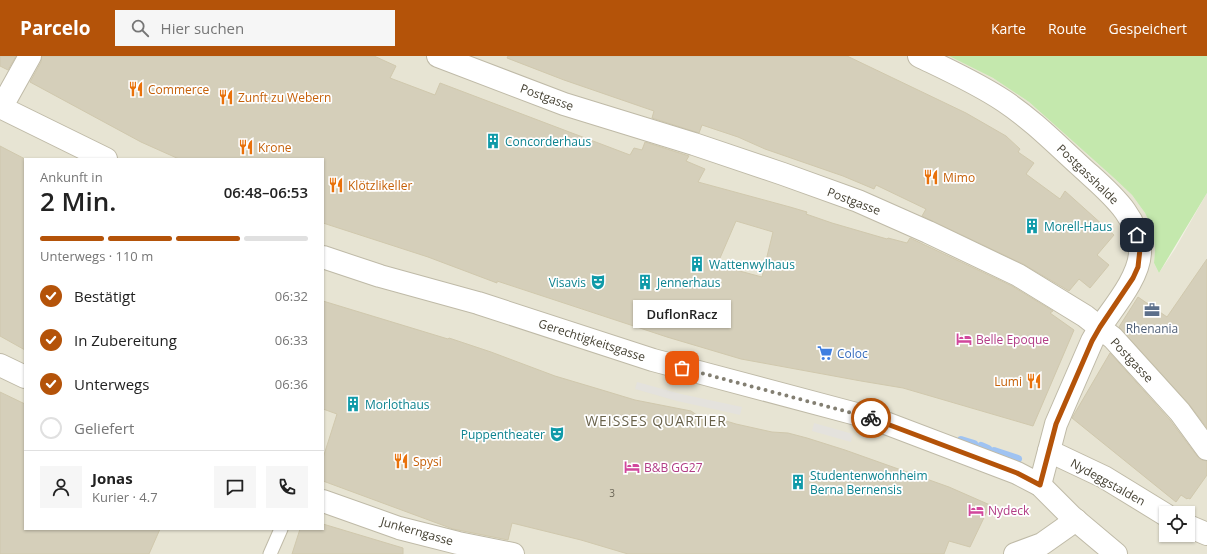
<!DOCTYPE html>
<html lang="de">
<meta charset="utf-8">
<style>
:root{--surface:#fff;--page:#f6f6f6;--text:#222;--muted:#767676;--line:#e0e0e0;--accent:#b45309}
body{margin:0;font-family:"Open Sans",sans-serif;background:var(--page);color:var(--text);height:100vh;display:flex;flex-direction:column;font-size:15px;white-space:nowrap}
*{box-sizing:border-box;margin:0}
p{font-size:13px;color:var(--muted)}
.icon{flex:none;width:22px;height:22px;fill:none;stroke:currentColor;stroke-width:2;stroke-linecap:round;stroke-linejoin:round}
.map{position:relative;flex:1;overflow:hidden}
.sheet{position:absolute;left:24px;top:102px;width:300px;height:372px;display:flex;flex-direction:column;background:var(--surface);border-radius:0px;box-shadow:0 1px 3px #0004}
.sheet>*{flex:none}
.fabs{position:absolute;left:1159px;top:450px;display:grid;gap:8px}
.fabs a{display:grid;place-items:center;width:36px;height:36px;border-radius:0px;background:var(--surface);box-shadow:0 1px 3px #0004;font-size:20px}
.pin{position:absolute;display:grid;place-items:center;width:34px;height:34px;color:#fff;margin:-17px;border-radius:8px;box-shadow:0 2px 6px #0006}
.courier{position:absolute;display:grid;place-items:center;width:40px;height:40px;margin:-20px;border:3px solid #b45309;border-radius:50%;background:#fff;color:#222;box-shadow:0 1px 5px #0007}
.bubble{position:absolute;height:28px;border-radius:0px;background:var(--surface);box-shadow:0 1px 3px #0004;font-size:13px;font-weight:600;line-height:28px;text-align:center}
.summary em{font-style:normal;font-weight:600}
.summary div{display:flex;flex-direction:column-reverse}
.summary{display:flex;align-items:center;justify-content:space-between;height:68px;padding:0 16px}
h1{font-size:26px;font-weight:600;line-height:30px}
.bar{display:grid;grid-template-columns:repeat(4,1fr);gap:6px 4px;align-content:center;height:48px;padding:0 16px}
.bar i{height:5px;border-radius:3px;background:var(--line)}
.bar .active{background:var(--accent)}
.bar p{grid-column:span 4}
.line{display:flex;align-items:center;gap:10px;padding:0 16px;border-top:1px solid var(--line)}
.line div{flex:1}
.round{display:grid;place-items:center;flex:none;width:42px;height:42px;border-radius:0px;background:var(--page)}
ol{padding:0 16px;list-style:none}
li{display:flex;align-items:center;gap:12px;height:44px}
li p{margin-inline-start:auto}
li .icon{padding:4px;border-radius:50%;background:var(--accent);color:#fff;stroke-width:4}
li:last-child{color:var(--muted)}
li i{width:22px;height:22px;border:2px solid var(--line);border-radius:50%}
header{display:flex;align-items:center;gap:24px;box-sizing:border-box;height:56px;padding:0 20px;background:var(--accent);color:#fff}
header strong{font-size:19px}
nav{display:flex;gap:22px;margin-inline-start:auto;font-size:14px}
.search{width:280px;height:36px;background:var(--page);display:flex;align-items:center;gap:10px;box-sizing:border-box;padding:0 14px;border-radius:0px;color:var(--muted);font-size:15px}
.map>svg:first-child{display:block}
.residential{fill:#e7e4d3;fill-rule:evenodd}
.green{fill:#c4e8ad}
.parking{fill:#e4e2dd}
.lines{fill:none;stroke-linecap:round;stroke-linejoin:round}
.stream{stroke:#9fc3f2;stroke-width:8}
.building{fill:#d5cfba;stroke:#d0c8ad;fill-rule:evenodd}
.service-casing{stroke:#bfbaa7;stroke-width:15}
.minor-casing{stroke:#bfbaa7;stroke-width:24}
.tertiary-casing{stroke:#bfbaa7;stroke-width:24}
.service{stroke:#fff;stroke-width:13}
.minor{stroke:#fff;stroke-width:22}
.tertiary{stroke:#fff;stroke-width:22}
.done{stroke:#837f72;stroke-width:4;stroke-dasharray:0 7.2}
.route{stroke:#b45309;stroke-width:5}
.labels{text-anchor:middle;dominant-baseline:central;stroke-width:3.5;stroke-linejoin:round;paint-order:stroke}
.number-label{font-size:10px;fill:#6a6556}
.food-label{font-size:12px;fill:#c56008;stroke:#fff;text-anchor:start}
.street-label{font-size:12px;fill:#464234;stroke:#fff}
.culture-label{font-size:12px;fill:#0d838f;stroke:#fff;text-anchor:start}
.service-label{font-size:12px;fill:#4e5e75;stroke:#fff}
.hotel-label{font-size:12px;fill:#b23c85;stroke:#fff;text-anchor:start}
.shop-label{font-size:12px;fill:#366cbe;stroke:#fff;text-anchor:start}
.quarter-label{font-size:14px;letter-spacing:1px;fill:#69624b;stroke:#fff}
</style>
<header>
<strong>Parcelo</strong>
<div class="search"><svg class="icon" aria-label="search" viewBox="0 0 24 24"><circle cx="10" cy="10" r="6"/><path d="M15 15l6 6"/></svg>Hier suchen</div>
<nav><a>Karte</a><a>Route</a><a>Gespeichert</a></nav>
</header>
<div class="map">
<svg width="1207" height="498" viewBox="0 0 1207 498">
<rect width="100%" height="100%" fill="#f3f1e5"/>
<path class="residential" d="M0,0H949L993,22L1029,46L1114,122L1132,139L1145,157L1153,174L1155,194L1154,207L1159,217L1175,193L1207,137V498H0ZM25,103H323V473H25ZM1166,457H1188V479H1166Z"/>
<polygon class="green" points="949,0 1207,0 1207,137 1159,217 1154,207 1155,194 1153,174 1145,157 1132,139 1114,122 1029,46 993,22"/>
<g class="parking">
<polygon points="637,326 681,338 742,351 740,359 677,345 635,333"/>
<polygon points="814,367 853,378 851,386 812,375"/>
</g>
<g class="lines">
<g class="stream">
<polyline points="961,384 974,388"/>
<polyline points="981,390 988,393"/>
<polyline points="994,395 1018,403"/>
</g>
</g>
<g class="building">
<polygon points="0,0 16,0 8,14 0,10"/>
<path d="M42,0H374L396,10L390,22L435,39L440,27L630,99L634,92L642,94L645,86L689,100L686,105L705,113L698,126L790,151L807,156L806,158L832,167L887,183L888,182L907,187L910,182L1012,230L1053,255L1050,257L1074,274L1033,370L903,332L861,325L741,303L667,281L497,225V227L428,201L323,167V103H179L141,86L30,26L41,6ZM736,165L773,176L762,221L717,209Z"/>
<polygon points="508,0 847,0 966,57 1006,80 1020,93 1018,96 1034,107 1026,118 1060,143 1065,135 1114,179 1097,199 1109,209 1090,232 1079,223 1069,235 1023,208 922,160 926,153 876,129 874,133 843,120 765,93 738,81 702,69 699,77 652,62 654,55 564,24 507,2"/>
<polygon points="0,90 25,103 25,294 0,280"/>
<polygon points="1207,203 1207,372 1189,348 1119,271 1138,241 1167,261"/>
<polygon points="323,245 448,283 449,282 491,296 555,320 602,334 635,344 691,355 711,369 713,361 736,368 772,376 788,377 807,382 845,394 949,431 990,449 970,491 949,485 944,498 628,498 581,484 512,467 508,484 453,473 323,425 323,402 337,358 323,353"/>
<polygon points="1110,297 1170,364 1197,400 1202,404 1207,405 1207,419 1190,443 1188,442 1187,443 1181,439 1176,446 1072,362"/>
<polygon points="0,336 25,348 25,473 160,473 149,498 0,498"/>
<polygon points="323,468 403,492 403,498 292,498 300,473 323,473"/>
</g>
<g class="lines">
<defs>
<polyline id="service" points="270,498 281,473"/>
<g id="minor">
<polyline points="438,0 564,48 694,88 783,118 858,145 928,176 1018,219 1085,260 1113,282 1180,356 1207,393"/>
<polyline points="0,51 106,103"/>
<polyline points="1,52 30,0"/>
<polyline points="323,201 380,220 478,247 653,304 875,363 1017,417 1040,429 1072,461 1116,498"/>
<polyline points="0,309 25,321"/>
<polyline points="1049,395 1104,421 1166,459"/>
<polyline points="1040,429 1056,368 1092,285 1100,271"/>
<polyline points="323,445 399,472 458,487 513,498"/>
<polyline points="1188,470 1207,478"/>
<polyline points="1015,498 1042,488 1076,464"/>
</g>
<path id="tertiary" d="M919,0C948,14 977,27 1004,45C1031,63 1054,86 1078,108C1094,123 1112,137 1125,155C1133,166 1139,180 1140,194C1141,219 1114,251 1100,271"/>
</defs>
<use href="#service" class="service-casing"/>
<use href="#minor" class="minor-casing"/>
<use href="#tertiary" class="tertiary-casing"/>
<use href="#service" class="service"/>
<use href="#minor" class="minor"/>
<use href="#tertiary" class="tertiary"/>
</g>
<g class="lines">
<polyline class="done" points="682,312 871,362"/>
<polyline class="route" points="871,362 1017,417 1040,429 1056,368 1092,285 1100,271 1133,222 1138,211 1140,193 1137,179"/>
</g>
<defs>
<symbol id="restaurant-bare" viewBox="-9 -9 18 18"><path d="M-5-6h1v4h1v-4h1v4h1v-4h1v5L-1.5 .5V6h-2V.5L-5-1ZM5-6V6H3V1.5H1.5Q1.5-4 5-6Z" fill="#e8710a" stroke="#fff" stroke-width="2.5" paint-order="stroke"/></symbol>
<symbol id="building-bare" viewBox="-9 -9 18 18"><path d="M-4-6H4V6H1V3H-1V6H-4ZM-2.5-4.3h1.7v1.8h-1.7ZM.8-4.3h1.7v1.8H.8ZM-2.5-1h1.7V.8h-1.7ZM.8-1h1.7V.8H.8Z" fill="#0f9aa8" stroke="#fff" stroke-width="2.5" paint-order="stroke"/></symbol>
<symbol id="theatre-bare" viewBox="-9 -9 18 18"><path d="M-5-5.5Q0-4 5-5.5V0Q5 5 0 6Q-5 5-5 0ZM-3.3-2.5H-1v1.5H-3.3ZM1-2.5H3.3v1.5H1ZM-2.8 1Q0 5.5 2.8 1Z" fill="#0f9aa8" stroke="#fff" stroke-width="2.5" paint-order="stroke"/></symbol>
<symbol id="office-bare" viewBox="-9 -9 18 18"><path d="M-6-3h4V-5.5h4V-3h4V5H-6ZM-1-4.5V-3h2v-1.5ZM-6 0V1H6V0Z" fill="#5c6f8a" stroke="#fff" stroke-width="2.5" paint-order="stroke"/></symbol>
<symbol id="hotel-bare" viewBox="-9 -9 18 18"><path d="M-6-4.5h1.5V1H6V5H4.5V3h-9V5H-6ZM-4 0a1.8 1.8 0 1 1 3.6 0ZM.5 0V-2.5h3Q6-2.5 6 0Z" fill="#d1479c" stroke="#fff" stroke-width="2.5" paint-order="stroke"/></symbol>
<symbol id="supermarket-bare" viewBox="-9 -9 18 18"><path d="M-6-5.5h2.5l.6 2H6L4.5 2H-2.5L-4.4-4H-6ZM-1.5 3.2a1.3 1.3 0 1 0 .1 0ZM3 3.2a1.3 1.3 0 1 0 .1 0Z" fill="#3f7fe0" stroke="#fff" stroke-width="2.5" paint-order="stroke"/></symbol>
</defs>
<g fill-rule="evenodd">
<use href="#restaurant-bare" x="125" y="22" width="22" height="22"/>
<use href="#restaurant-bare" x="215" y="30" width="22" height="22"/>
<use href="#building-bare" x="482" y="74" width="22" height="22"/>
<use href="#restaurant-bare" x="235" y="80" width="22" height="22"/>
<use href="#restaurant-bare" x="920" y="110" width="22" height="22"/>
<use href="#restaurant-bare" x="325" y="118" width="22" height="22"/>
<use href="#building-bare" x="1021" y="159" width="22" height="22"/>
<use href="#building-bare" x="686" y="197" width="22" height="22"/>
<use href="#theatre-bare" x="587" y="215" width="22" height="22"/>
<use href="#building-bare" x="634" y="215" width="22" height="22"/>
<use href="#office-bare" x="1141" y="243" width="22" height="22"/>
<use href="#hotel-bare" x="953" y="272" width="22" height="22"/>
<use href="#supermarket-bare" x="814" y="286" width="22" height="22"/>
<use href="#restaurant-bare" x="1023" y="314" width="22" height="22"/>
<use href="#building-bare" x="342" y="337" width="22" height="22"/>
<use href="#theatre-bare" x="546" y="367" width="22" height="22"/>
<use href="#restaurant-bare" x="390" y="394" width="22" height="22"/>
<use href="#hotel-bare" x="621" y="400" width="22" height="22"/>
<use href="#building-bare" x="787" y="415" width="22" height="22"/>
<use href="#hotel-bare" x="965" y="443" width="22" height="22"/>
</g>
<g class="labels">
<g class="number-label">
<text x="612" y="437">3</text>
</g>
<g class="food-label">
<text x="148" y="33">Commerce</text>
<text x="238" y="41">Zunft zu Webern</text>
<text x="258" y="91">Krone</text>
<text x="943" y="121">Mimo</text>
<text x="348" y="129">Klötzlikeller</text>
<text x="1022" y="325" text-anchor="end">Lumi</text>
<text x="413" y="405">Spysi</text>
</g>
<g class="street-label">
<text transform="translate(547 41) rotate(20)">Postgasse</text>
<text transform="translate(1088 118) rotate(44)">Postgasshalde</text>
<text transform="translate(854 145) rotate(21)">Postgasse</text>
<text transform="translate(592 284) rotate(18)">Gerechtigkeitsgasse</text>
<text transform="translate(1132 304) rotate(47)">Postgasse</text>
<text transform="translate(1108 426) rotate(29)">Nydeggstalden</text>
<text transform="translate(417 475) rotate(16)">Junkerngasse</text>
</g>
<g class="culture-label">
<text x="505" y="85">Concorderhaus</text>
<text x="1044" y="170">Morell-Haus</text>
<text x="709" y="208">Wattenwylhaus</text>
<text x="586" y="226" text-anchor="end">Visavis</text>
<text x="657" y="226">Jennerhaus</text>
<text x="365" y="348">Morlothaus</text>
<text x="545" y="378" text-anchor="end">Puppentheater</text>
<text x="810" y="419">Studentenwohnheim<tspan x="810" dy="14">Berna Bernensis</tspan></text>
</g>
<g class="service-label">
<text x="1152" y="272">Rhenania</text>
</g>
<g class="hotel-label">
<text x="976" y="283">Belle Epoque</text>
<text x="644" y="411">B&amp;B GG27</text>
<text x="988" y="454">Nydeck</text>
</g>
<g class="shop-label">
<text x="837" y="297">Coloc</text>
</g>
<g class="quarter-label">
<text x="656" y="364">WEISSES QUARTIER</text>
</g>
</g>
</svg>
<div class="fabs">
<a><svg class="icon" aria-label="locate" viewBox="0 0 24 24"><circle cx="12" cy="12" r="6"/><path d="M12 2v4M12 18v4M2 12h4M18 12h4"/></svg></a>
</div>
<div class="pin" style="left:682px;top:312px;background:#ea580c"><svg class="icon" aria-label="bag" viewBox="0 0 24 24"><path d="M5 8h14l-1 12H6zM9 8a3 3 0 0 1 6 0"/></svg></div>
<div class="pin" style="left:1137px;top:179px;background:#1f2937"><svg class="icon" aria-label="home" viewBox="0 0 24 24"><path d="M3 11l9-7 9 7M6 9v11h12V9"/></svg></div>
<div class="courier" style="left:871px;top:362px"><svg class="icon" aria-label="bike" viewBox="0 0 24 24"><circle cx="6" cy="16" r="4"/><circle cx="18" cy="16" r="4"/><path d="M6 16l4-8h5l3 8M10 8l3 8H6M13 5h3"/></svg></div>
<div class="bubble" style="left:633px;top:244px;width:98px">DuflonRacz</div>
<section class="sheet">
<div class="summary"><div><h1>2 Min.</h1><p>Ankunft in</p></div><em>06:48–06:53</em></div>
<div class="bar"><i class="active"></i><i class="active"></i><i class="active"></i><i></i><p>Unterwegs · 110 m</p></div>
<ol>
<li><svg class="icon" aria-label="check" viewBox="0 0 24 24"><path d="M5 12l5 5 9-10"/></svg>Bestätigt<p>06:32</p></li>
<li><svg class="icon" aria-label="check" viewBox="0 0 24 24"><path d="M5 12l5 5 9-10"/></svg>In Zubereitung<p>06:33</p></li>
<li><svg class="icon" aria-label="check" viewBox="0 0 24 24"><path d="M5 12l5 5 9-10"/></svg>Unterwegs<p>06:36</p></li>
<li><i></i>Geliefert</li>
</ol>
<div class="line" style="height:72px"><a class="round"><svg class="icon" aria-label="person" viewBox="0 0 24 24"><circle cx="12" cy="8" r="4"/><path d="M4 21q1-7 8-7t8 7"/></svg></a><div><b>Jonas</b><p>Kurier · 4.7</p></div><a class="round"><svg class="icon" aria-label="chat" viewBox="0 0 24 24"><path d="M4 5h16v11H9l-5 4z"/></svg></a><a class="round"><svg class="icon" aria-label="phone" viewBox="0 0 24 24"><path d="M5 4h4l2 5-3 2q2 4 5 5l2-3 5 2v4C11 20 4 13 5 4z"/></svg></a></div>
</section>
</div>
